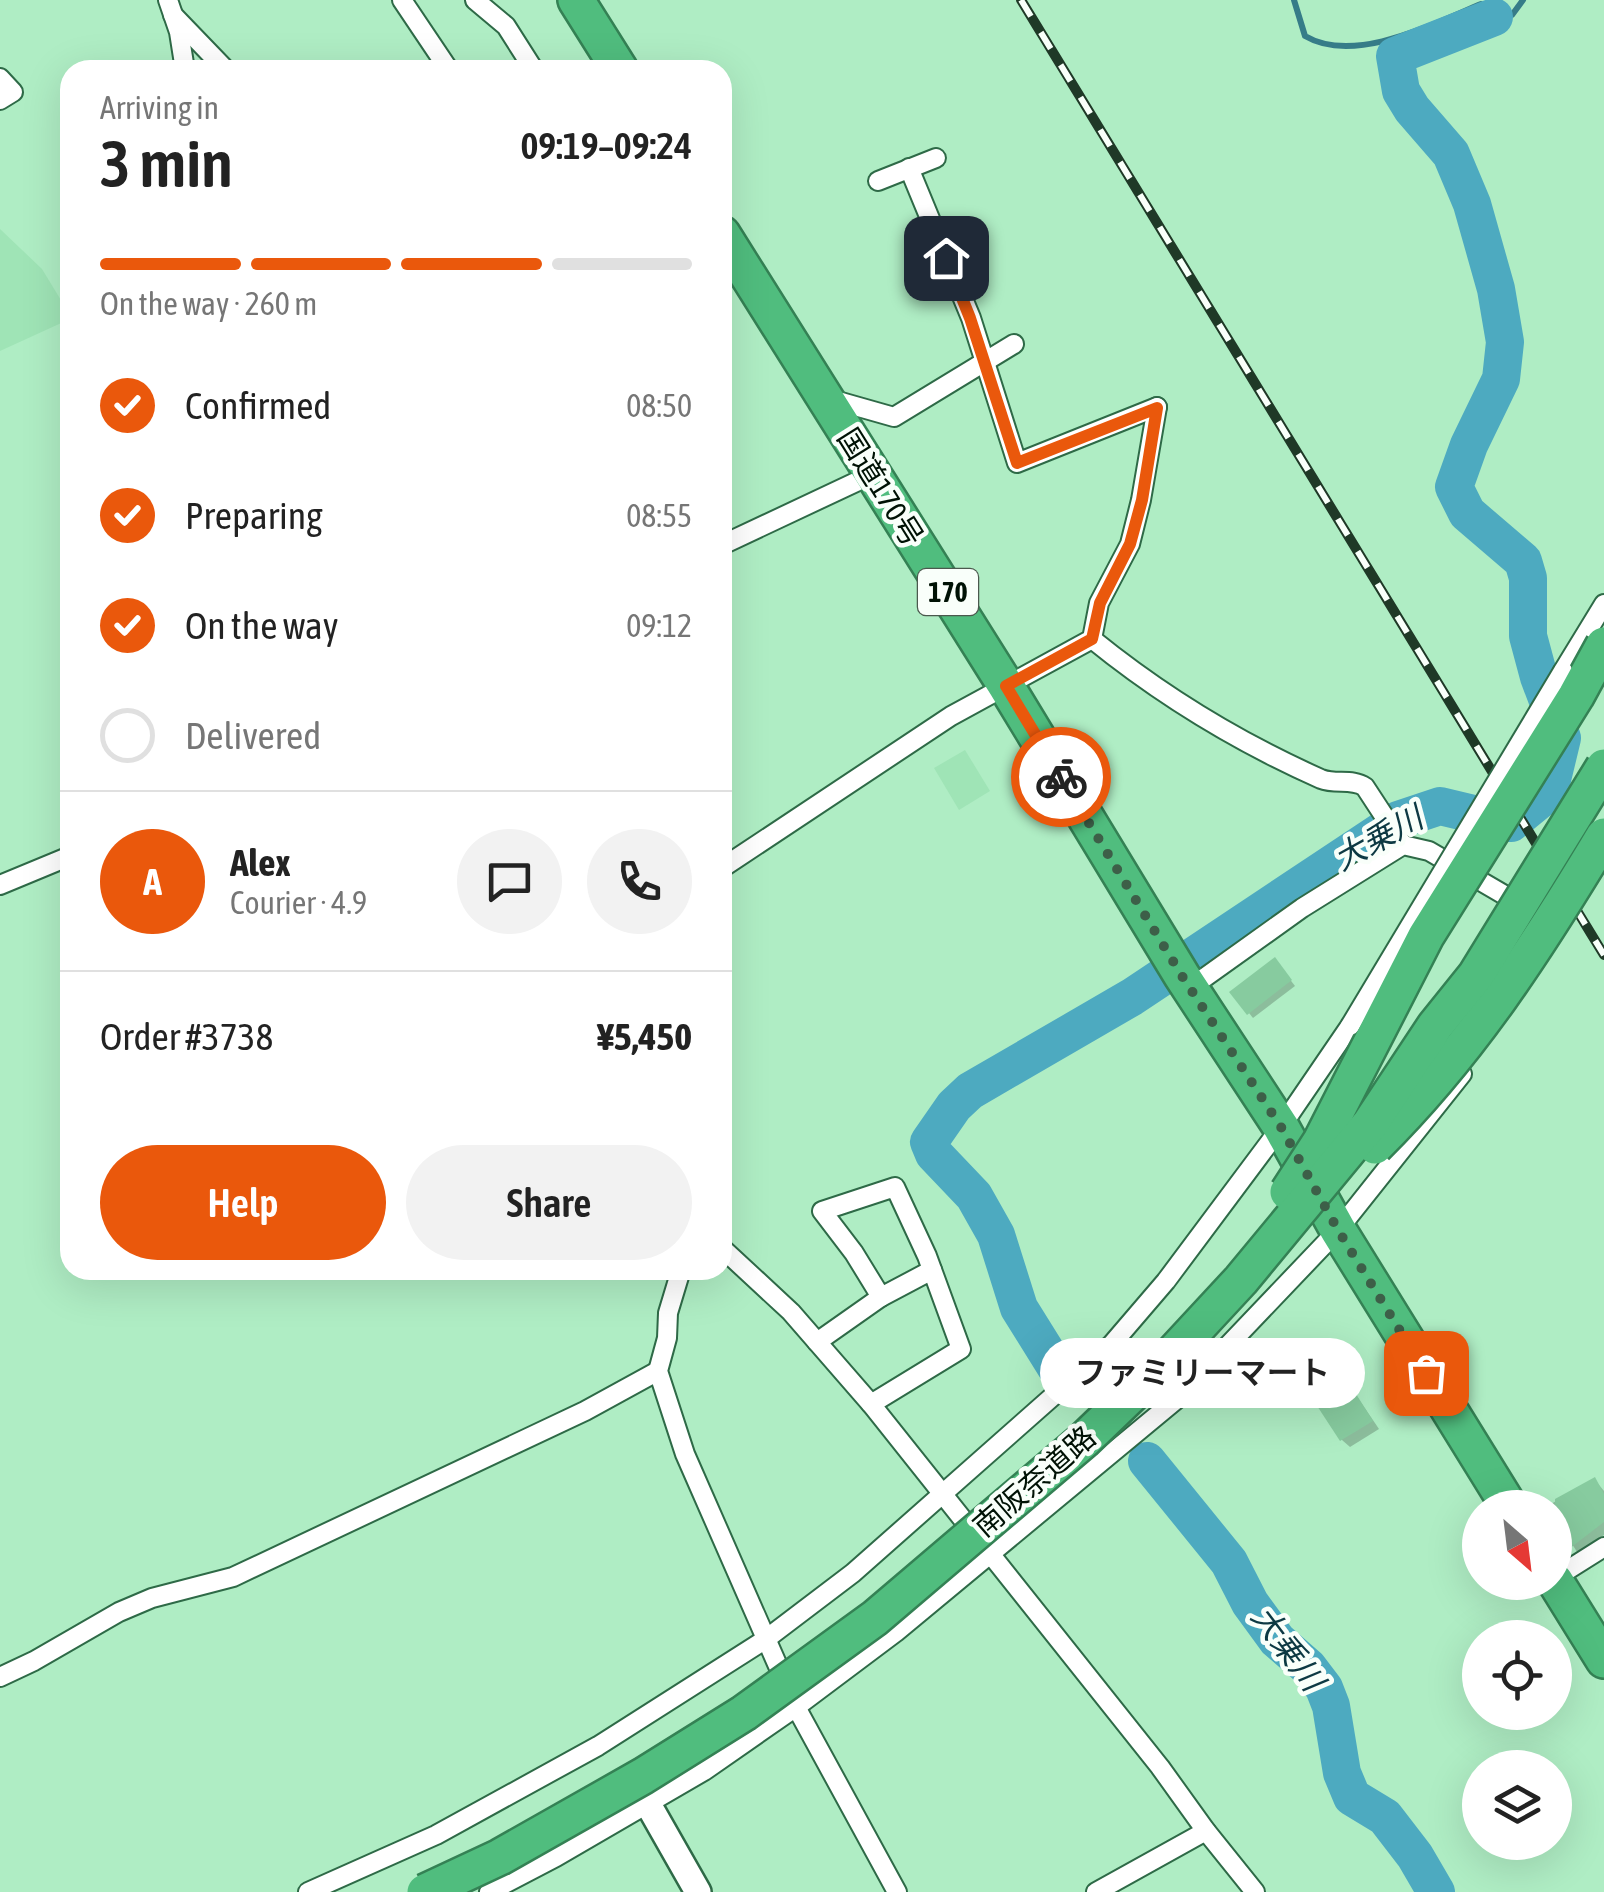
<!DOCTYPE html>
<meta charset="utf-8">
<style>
:root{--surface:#fff;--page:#f2f2f2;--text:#222;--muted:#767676;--line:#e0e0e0;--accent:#ea580c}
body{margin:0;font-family:"Asap Condensed","Noto Sans JP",sans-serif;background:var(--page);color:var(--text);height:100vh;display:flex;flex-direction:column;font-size:38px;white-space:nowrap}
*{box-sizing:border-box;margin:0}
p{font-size:32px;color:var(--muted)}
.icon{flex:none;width:55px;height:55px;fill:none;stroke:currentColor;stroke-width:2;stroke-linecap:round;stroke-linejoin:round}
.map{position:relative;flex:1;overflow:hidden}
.sheet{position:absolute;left:60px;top:60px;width:672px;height:1220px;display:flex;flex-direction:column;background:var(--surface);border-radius:30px;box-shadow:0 10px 40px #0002}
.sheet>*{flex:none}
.needle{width:65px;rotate:152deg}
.fabs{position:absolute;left:1462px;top:1490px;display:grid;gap:20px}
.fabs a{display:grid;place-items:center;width:110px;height:110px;border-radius:50%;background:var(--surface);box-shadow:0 10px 40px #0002;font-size:50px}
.pin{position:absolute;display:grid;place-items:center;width:85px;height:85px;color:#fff;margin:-42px;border-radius:20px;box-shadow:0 5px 15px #0006}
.courier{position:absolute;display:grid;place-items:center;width:100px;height:100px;margin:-50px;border:8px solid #ea580c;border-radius:50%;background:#fff;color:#222;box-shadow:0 2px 12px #0007}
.bubble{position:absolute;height:70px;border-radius:35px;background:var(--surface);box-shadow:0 10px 40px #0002;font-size:32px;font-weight:600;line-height:70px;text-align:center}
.head em{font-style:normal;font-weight:600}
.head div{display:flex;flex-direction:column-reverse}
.head{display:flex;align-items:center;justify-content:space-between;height:170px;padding:0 40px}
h1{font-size:65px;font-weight:600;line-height:75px}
.bar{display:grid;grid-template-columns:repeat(4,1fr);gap:15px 10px;align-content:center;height:120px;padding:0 40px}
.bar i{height:12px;border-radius:8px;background:var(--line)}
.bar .selected{background:var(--accent)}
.bar p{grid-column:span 4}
.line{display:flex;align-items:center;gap:25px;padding:0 40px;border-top:2px solid var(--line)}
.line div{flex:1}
.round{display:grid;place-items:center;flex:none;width:105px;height:105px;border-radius:52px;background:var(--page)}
ol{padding:0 40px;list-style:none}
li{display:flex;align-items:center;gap:30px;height:110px}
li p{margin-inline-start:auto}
li .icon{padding:10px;border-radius:50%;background:var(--accent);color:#fff;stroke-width:4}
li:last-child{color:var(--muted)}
li i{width:55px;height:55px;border:5px solid var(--line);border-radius:50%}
.primary-button{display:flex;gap:20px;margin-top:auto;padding:20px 40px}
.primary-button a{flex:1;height:115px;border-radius:60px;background:var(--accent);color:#fff;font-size:40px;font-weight:600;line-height:115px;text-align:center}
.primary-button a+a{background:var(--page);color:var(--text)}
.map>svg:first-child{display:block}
.built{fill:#9fe4b6}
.shadow{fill:#0003}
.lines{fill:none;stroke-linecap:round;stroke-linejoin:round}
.stream{stroke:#367c88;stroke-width:6}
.river{stroke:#4daac0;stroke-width:38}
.building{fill:#87cb9f}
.street-casing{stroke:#2e6a47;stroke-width:22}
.secondary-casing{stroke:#2e6a47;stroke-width:30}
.highway-casing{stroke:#348154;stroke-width:40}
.street{stroke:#fff;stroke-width:18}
.secondary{stroke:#fff;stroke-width:25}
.highway{stroke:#50bd7e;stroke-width:35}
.rail-casing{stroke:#1f3927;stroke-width:10}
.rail{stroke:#f9fffa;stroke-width:6;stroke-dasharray:19;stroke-linecap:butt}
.street-bridge-casing{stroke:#2e6a47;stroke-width:22;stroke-linecap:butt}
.highway-bridge-casing{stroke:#348154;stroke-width:40;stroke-linecap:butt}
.street-bridge{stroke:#fff;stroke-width:18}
.highway-bridge{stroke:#50bd7e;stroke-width:35}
.done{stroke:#3d5f48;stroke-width:10;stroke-dasharray:0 18}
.route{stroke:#ea580c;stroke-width:12}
.labels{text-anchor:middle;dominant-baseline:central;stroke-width:9;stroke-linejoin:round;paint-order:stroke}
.shield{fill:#f9fffa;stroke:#4b594e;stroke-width:2.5}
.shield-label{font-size:28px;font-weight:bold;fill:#001205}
.street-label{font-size:30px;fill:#001205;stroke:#f9fffa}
.water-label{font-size:32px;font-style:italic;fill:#0d3943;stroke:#f9fffa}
</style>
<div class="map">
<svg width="1604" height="1892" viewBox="0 0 1604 1892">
<rect width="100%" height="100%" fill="#afedc4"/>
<g class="built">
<polygon points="0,229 42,269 70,315 70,319 0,351"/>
<polygon points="965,750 990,791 959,810 934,768"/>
</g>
<g class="shadow">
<polygon points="1279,965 1295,986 1253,1018 1249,1013"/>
<polygon points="1341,1373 1379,1429 1350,1447 1342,1440"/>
<polygon points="1595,1480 1604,1491 1604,1535 1579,1555 1555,1517 1555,1508 1549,1505"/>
</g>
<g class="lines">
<path class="stream" d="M1294,0L1305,36C1354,65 1433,24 1481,4L1494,17L1512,15L1523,0"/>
<g class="river">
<polyline points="1057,1369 1019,1308 996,1235 974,1196 934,1154 929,1142 954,1106 970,1091 1132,997 1398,820 1440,806 1511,823 1549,792 1562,738 1539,677 1528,636 1528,578 1523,561 1467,513 1454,487 1469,445 1501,379 1505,342 1496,289 1472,204 1451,154 1412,109 1401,91 1395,56 1494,17"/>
<polyline points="1147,1461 1229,1562 1250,1603 1277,1640 1308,1667 1324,1688 1331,1706 1342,1773 1352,1797 1385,1817 1415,1856 1436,1892"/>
</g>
</g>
<g class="building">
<polygon points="1275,957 1292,980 1247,1015 1229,992"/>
<polygon points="1341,1370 1373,1421 1340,1441 1308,1392"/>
<polygon points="1595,1477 1604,1494 1604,1522 1569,1549 1555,1522 1555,1499"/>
</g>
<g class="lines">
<defs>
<g id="street">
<polyline points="168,0 179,32 185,70"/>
<polyline points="402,0 449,70"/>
<polyline points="475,0 506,26 534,70"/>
<polyline points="173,15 226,70"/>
<polyline points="0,78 13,92 0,100"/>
<polyline points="909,168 971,318 1017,463 1157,407"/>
<polyline points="878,181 936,158"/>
<polyline points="827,398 894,417 1014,344"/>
<polyline points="722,545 873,474"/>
<path d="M1092,639C1161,695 1240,743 1321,779C1336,785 1352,778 1365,787L1403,845"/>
<polyline points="1563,671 1604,604"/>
<polyline points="722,868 951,716 1092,639 1099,603 1130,544 1141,500 1157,407"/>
<polyline points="0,885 70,856"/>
<polyline points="1190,988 1302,908 1403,845 1429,851 1525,907"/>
<polyline points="722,1248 791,1312 871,1404 1160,1767 1206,1831 1255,1892"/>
<polyline points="681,1270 668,1313 667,1338 658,1371 685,1454 796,1707 897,1892"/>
<polyline points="817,1342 881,1297 932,1270"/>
<polyline points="871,1404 961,1349 927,1256 895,1187 822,1211 854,1253 881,1297"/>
<polyline points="1555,1578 1604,1547"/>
<polyline points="0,1677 34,1661 119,1612 152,1598 233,1577 585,1411 658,1371"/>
<polyline points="308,1892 436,1835 598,1746 766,1639 853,1573 1112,1344 1166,1281 1281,1127 1350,1026"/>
<polyline points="489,1892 556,1857 704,1771 796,1707 896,1632 1177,1399 1338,1230 1462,1074"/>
<polyline points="1096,1892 1206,1831"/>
</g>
<polyline id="secondary" points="648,1804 698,1892"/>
<g id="highway">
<polyline points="576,0 620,70"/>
<polyline points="722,234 1006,686 1182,976 1281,1127 1338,1230 1510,1508"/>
<polyline points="1555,1581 1604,1660"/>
</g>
</defs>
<use href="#street" class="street-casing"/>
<use href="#secondary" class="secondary-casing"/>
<use href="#highway" class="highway-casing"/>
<use href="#street" class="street"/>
<use href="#secondary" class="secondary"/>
<use href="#highway" class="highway"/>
<defs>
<polyline id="rail" points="1021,0 1604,955"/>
</defs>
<use href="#rail" class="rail-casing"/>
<use href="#rail" class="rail"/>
<defs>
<polyline id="street-bridge" points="1350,1026 1563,671"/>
<g id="highway-bridge">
<path d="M1375,1146C1469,1053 1536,949 1604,836"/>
<polyline points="1288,1192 1321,1141 1426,936 1576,696 1604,645"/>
<polyline points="425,1892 500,1857 643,1776 744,1713 875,1618 1084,1440 1164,1363 1241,1280 1370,1124 1435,1026 1476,975 1604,767"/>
</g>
</defs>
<use href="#street-bridge" class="street-bridge-casing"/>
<use href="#highway-bridge" class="highway-bridge-casing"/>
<use href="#street-bridge" class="street-bridge"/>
<use href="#highway-bridge" class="highway-bridge"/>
</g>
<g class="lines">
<polyline class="done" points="1061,777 1182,976 1281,1127 1338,1230 1426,1373"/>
<polyline class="route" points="946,258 970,318 1017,463 1157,408 1142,500 1130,544 1100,603 1092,639 1006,686 1061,777"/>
</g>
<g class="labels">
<rect class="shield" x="918" y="569" width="60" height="46" rx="8"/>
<g class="shield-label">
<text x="948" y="592">170</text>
</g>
<g class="street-label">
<text transform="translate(881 487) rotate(58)">国道170号</text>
<text transform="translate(1034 1481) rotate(-41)">南阪奈道路</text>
</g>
<g class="water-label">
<text transform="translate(1378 838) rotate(-29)">大乗川</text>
<text transform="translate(1288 1648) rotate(53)">大乗川</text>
</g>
</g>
</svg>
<div class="fabs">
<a><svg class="needle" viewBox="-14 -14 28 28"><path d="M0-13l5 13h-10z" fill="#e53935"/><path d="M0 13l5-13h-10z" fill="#767676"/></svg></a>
<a><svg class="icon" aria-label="locate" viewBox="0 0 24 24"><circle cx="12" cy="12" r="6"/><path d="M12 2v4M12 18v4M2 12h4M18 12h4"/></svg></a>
<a><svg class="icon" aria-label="layers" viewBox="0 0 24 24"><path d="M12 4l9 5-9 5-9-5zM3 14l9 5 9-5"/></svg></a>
</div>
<div class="pin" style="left:1426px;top:1373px;background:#ea580c"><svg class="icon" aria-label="bag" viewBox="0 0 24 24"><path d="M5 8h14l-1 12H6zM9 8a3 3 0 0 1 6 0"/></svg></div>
<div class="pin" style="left:946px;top:258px;background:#1f2937"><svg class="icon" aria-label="home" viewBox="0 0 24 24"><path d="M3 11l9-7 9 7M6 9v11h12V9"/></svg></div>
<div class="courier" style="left:1061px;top:777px"><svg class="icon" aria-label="bike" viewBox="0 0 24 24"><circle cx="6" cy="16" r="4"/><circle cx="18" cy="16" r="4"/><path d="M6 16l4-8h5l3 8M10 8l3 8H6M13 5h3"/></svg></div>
<div class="bubble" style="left:1040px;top:1338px;width:325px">ファミリーマート</div>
<section class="sheet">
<div class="head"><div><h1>3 min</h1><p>Arriving in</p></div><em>09:19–09:24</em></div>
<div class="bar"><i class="selected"></i><i class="selected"></i><i class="selected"></i><i></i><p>On the way · 260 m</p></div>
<ol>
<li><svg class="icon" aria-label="check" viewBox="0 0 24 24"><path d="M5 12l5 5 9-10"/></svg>Confirmed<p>08:50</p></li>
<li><svg class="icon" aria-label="check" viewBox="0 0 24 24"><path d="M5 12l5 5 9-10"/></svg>Preparing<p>08:55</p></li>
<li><svg class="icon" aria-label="check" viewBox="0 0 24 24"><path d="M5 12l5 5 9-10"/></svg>On the way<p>09:12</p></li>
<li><i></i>Delivered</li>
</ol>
<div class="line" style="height:180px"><b class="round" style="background:var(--accent);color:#fff">A</b><div><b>Alex</b><p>Courier · 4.9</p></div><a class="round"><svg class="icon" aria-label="chat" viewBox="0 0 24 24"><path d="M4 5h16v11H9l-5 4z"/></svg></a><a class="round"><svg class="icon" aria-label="phone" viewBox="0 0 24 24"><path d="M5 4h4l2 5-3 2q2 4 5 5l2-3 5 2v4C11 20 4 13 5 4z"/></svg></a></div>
<div class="line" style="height:130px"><div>Order #3738</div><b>¥5,450</b></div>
<div class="primary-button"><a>Help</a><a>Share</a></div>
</section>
</div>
